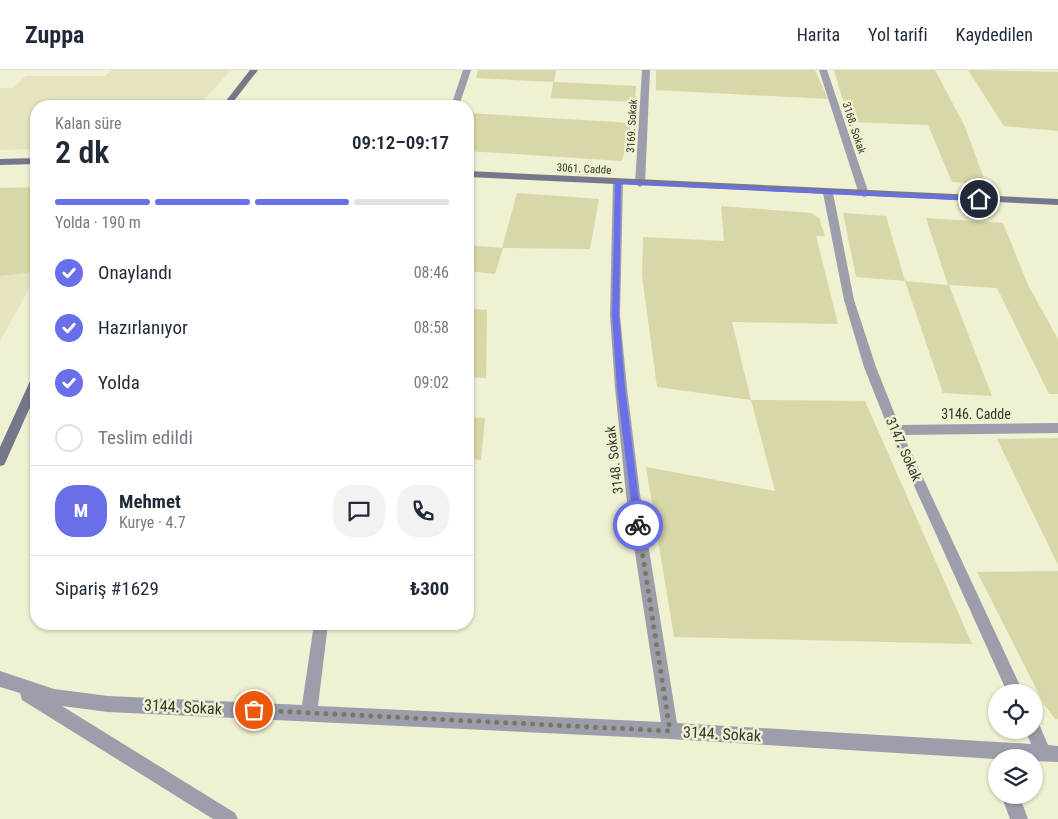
<!DOCTYPE html>
<html lang="tr">
<meta charset="utf-8">
<style>
:root{--surface:#fff;--page:#f2f2f3;--text:#1f2937;--muted:#747a83;--line:#e0e1e3;--accent:#686fe8}
body{margin:0;font-family:"Roboto Condensed",sans-serif;background:var(--page);color:var(--text);height:100vh;display:flex;flex-direction:column;font-size:19px;white-space:nowrap}
*{box-sizing:border-box;margin:0}
p{font-size:16px;color:var(--muted)}
.icon{flex:none;width:28px;height:28px;fill:none;stroke:currentColor;stroke-width:2;stroke-linecap:round;stroke-linejoin:round}
.map{position:relative;flex:1;overflow:hidden}
.drawer{position:absolute;left:30px;top:30px;width:444px;height:530px;display:flex;flex-direction:column;background:var(--surface);border-radius:20px;box-shadow:0 1px 4px #0004}
.drawer>*{flex:none}
.buttons{position:absolute;left:988px;top:614px;display:grid;gap:10px}
.buttons a{display:grid;place-items:center;width:55px;height:55px;border-radius:50%;background:var(--surface);box-shadow:0 1px 4px #0004;font-size:25px}
.pin{position:absolute;display:grid;place-items:center;width:42px;height:42px;color:#fff;margin:-21px;border:2px solid #fff;border-radius:50%;box-shadow:0 1px 5px #0007}
.courier{position:absolute;display:grid;place-items:center;width:50px;height:50px;margin:-25px;border:4px solid #686fe8;border-radius:50%;background:#fff;color:#222;box-shadow:0 1px 6px #0007}
.overview em{font-style:normal;font-weight:600}
.overview div{display:flex;flex-direction:column-reverse}
.overview{display:flex;align-items:center;justify-content:space-between;height:85px;padding:0 25px}
h1{font-size:32px;font-weight:600;line-height:38px}
.bar{display:grid;grid-template-columns:repeat(4,1fr);gap:8px 5px;align-content:center;height:60px;padding:0 25px}
.bar i{height:6px;border-radius:4px;background:var(--line)}
.bar .on{background:var(--accent)}
.bar p{grid-column:span 4}
.line{display:flex;align-items:center;gap:12px;padding:0 25px;border-top:1px solid var(--line)}
.line div{flex:1}
.round{display:grid;place-items:center;flex:none;width:52px;height:52px;border-radius:20px;background:var(--page)}
ol{padding:0 25px;list-style:none}
li{display:flex;align-items:center;gap:15px;height:55px}
li p{margin-inline-start:auto}
li .icon{padding:5px;border-radius:50%;background:var(--accent);color:#fff;stroke-width:4}
li:last-child{color:var(--muted)}
li i{width:28px;height:28px;border:2px solid var(--line);border-radius:50%}
header{display:flex;align-items:center;gap:30px;box-sizing:border-box;height:70px;padding:0 25px;background:var(--surface);border-bottom:1px solid var(--line)}
header strong{font-size:24px}
nav{display:flex;gap:28px;margin-inline-start:auto;font-size:18px}
.map>svg:first-child{display:block}
.built{fill:#e5e4bf}
.green{fill:#d8d7a7}
.lines{fill:none;stroke-linecap:round;stroke-linejoin:round}
.street{fill:#9c9eab;fill-rule:evenodd}
.secondary{fill:#75788a;fill-rule:evenodd}
.route{fill:#686fe8}
.done{stroke:#787865;stroke-width:5;stroke-dasharray:0 9}
.labels{text-anchor:middle;dominant-baseline:central;stroke-width:5;stroke-linejoin:round;paint-order:stroke}
.far-street-label{font-size:11px;fill:#37372b;stroke:#f0f0d2}
.street-label{font-size:14px;fill:#37372b;stroke:#f0f0d2}
.near-street-label{font-size:16px;fill:#37372b;stroke:#f0f0d2}
</style>
<header>
<strong>Zuppa</strong>
<nav><a>Harita</a><a>Yol tarifi</a><a>Kaydedilen</a></nav>
</header>
<div class="map">
<svg width="1058" height="749" viewBox="0 0 1058 749">
<rect width="100%" height="100%" fill="#f0f0d2"/>
<g class="built">
<polygon points="112,0 231,0 198,36 36,36 36,79 0,80 0,18 13,18 26,6 105,6"/>
<polygon points="36,202 36,206 0,271 0,206"/>
</g>
<g class="green">
<polygon points="478,0 556,0 554,12 636,16 635,32 551,28 553,12 476,8"/>
<polygon points="656,0 815,0 828,29 656,20"/>
<polygon points="834,0 935,0 965,57 986,114 952,112 928,55 849,52"/>
<polygon points="968,0 1058,2 1058,61 1004,56"/>
<polygon points="468,43 632,53 622,91 468,81"/>
<polygon points="36,117 36,202 0,206 0,118"/>
<polygon points="517,123 599,129 590,179 503,178 495,204 468,201 468,175 502,178"/>
<polygon points="721,136 811,143 819,148 825,166 816,166 838,254 732,252 751,330 865,331 972,574 674,567 646,397 775,421 751,330 657,317 642,206 643,167 724,171"/>
<polygon points="843,143 886,146 905,211 948,215 926,148 1003,153 1028,215 1058,269 1058,324 1049,324 997,218 949,215 992,326 943,323 905,211 856,207"/>
<polygon points="468,238 487,240 486,308 468,307"/>
<polygon points="468,347 485,348 481,390 468,389"/>
<polygon points="1058,368 1058,495 997,369"/>
<polygon points="1058,501 1058,649 1055,649 1044,634 977,502"/>
</g>
<g class="lines">
<g class="street">
<polygon points="463,0 471,0 459,36 451,36"/>
<polygon points="642,0 650,0 645,114 640,117 635,114"/>
<polygon points="819,0 827,0 869,124 867,126 864,127 859,124"/>
<polygon points="618,109 623,112 620,245 627,318 640,424 677,653 1031,674 1025,660 1034,660 1034,652 1039,654 1048,675 1058,676 1058,692 1034,691 1034,688 996,689 670,669 108,642 62,636 235,743 238,749 213,749 22,630 20,623 0,617 0,601 54,619 108,626 302,635 314,554 328,554 318,636 661,652 626,424 615,318 610,245 613,112"/>
<polygon points="828,120 833,123 854,230 876,297 899,355 1058,353 1058,363 903,365 1023,622 1007,622 889,360 864,297 844,230 823,123"/>
<polygon points="1001,725 1019,725 1028,749 1010,749"/>
</g>
<g class="secondary">
<polygon points="250,0 258,0 230,36 222,36"/>
<polygon points="36,88 36,94 0,95 0,89"/>
<polygon points="468,101 1058,129 1058,135 468,107"/>
<polygon points="36,307 36,324 6,391 4,395 0,396 0,377 30,311"/>
</g>
</g>
<polygon class="route" points="618,111 979,127 982,129 979,131 621,114 619,245 625,318 642,455 638,459 634,455 617,318 612,245 615,112"/>
<g class="lines">
<polyline class="done" points="254,640 670,661 638,455"/>
</g>
<g class="labels">
<g class="far-street-label">
<text transform="translate(632 56) rotate(-87)">3169. Sokak</text>
<text transform="translate(854 58) rotate(72)">3168. Sokak</text>
<text transform="translate(584 99) rotate(3)">3061. Cadde</text>
</g>
<g class="street-label">
<text x="976" y="344">3146. Cadde</text>
<text transform="translate(904 379) rotate(66)">3147. Sokak</text>
<text transform="translate(614 390) rotate(-97)">3148. Sokak</text>
</g>
<g class="near-street-label">
<text transform="translate(183 637) rotate(3)">3144. Sokak</text>
<text transform="translate(722 664) rotate(3)">3144. Sokak</text>
</g>
</g>
</svg>
<div class="buttons">
<a><svg class="icon" aria-label="locate" viewBox="0 0 24 24"><circle cx="12" cy="12" r="6"/><path d="M12 2v4M12 18v4M2 12h4M18 12h4"/></svg></a>
<a><svg class="icon" aria-label="layers" viewBox="0 0 24 24"><path d="M12 4l9 5-9 5-9-5zM3 14l9 5 9-5"/></svg></a>
</div>
<div class="pin" style="left:254px;top:640px;background:#ea580c"><svg class="icon" aria-label="bag" viewBox="0 0 24 24"><path d="M5 8h14l-1 12H6zM9 8a3 3 0 0 1 6 0"/></svg></div>
<div class="pin" style="left:979px;top:129px;background:#1f2937"><svg class="icon" aria-label="home" viewBox="0 0 24 24"><path d="M3 11l9-7 9 7M6 9v11h12V9"/></svg></div>
<div class="courier" style="left:638px;top:455px"><svg class="icon" aria-label="bike" viewBox="0 0 24 24"><circle cx="6" cy="16" r="4"/><circle cx="18" cy="16" r="4"/><path d="M6 16l4-8h5l3 8M10 8l3 8H6M13 5h3"/></svg></div>
<section class="drawer">
<div class="overview"><div><h1>2 dk</h1><p>Kalan süre</p></div><em>09:12–09:17</em></div>
<div class="bar"><i class="on"></i><i class="on"></i><i class="on"></i><i></i><p>Yolda · 190 m</p></div>
<ol>
<li><svg class="icon" aria-label="check" viewBox="0 0 24 24"><path d="M5 12l5 5 9-10"/></svg>Onaylandı<p>08:46</p></li>
<li><svg class="icon" aria-label="check" viewBox="0 0 24 24"><path d="M5 12l5 5 9-10"/></svg>Hazırlanıyor<p>08:58</p></li>
<li><svg class="icon" aria-label="check" viewBox="0 0 24 24"><path d="M5 12l5 5 9-10"/></svg>Yolda<p>09:02</p></li>
<li><i></i>Teslim edildi</li>
</ol>
<div class="line" style="height:90px"><b class="round" style="background:var(--accent);color:#fff">M</b><div><b>Mehmet</b><p>Kurye · 4.7</p></div><a class="round"><svg class="icon" aria-label="chat" viewBox="0 0 24 24"><path d="M4 5h16v11H9l-5 4z"/></svg></a><a class="round"><svg class="icon" aria-label="phone" viewBox="0 0 24 24"><path d="M5 4h4l2 5-3 2q2 4 5 5l2-3 5 2v4C11 20 4 13 5 4z"/></svg></a></div>
<div class="line" style="height:65px"><div>Sipariş #1629</div><b>₺300</b></div>
</section>
</div>
